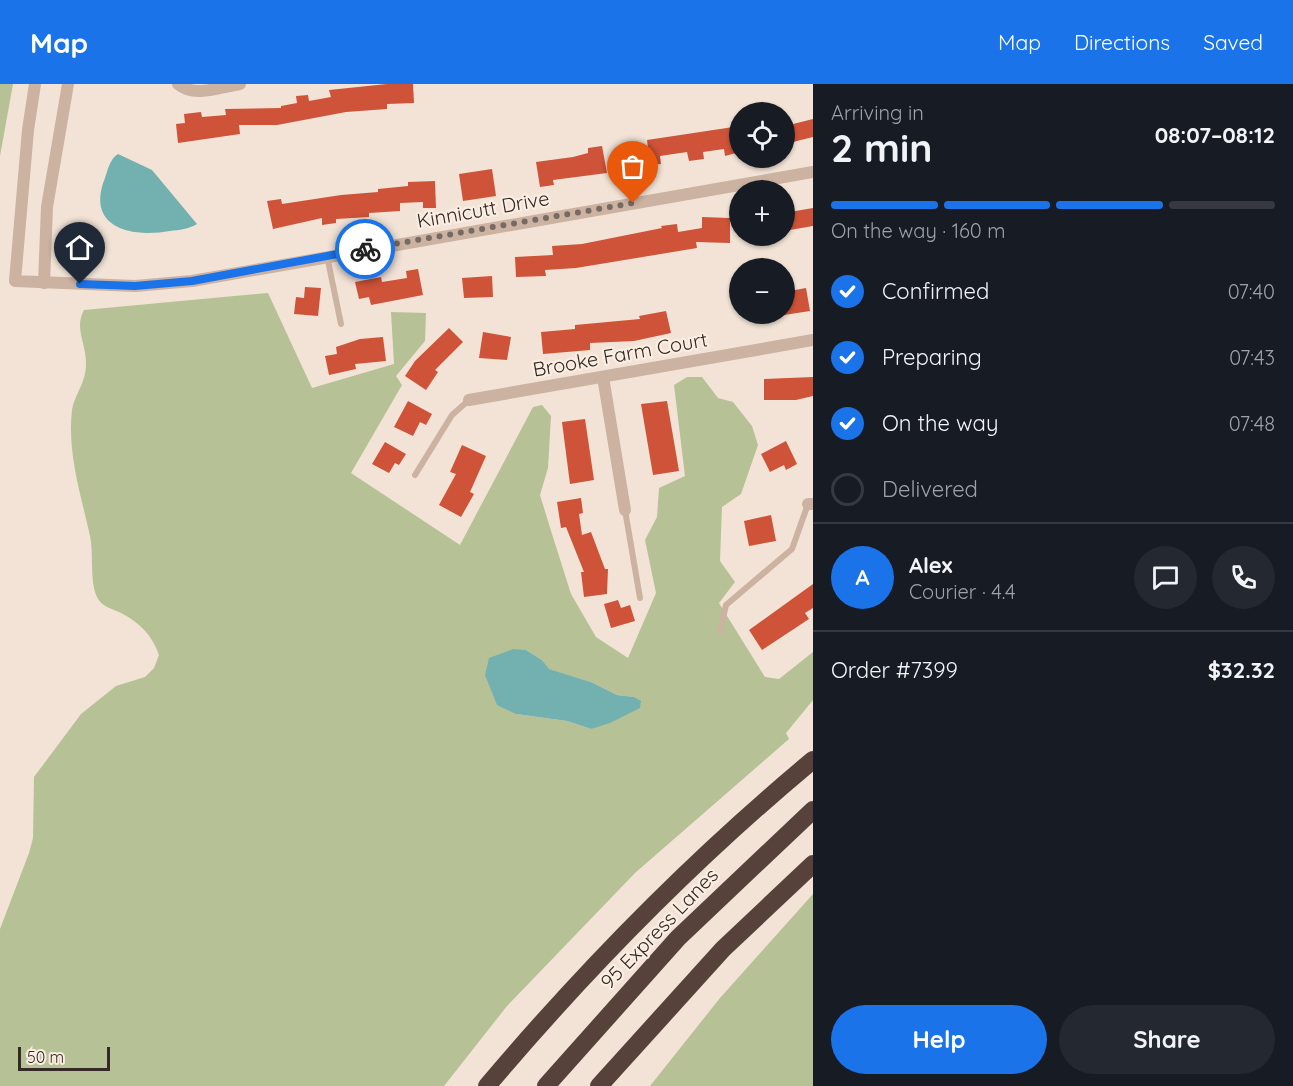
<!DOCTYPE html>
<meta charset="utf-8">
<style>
:root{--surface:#171b24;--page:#242831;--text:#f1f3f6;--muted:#9ea1a6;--line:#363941;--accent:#1a73e8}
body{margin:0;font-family:Quicksand,sans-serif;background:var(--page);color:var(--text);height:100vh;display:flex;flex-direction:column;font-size:22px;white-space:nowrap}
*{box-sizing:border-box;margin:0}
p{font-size:20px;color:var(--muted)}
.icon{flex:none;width:33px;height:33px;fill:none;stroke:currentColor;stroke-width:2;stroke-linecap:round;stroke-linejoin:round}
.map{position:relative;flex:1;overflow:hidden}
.details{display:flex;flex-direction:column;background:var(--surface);width:480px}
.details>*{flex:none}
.fabs{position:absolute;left:729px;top:18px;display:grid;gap:12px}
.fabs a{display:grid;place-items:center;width:66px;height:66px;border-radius:50%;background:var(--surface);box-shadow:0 2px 4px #0004;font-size:30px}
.scale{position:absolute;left:18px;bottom:15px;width:92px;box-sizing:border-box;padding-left:6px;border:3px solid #352925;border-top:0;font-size:16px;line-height:21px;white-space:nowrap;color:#352925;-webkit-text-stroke:4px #faeee2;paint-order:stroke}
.pin{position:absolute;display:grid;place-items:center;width:51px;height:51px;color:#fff;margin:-62px -26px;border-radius:50% 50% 50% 0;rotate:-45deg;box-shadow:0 0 6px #0007}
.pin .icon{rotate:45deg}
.courier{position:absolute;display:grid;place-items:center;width:60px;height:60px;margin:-30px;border:4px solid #1a73e8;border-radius:50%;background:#fff;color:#222;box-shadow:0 2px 8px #0007}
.head em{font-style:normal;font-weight:800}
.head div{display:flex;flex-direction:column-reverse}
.head{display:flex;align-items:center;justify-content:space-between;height:102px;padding:0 18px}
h1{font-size:39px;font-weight:800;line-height:45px}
.bar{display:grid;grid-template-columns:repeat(4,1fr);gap:9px 6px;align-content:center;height:72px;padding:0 18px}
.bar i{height:8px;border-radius:4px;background:var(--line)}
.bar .selected{background:var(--accent)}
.bar p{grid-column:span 4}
.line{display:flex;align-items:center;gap:15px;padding:0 18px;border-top:2px solid var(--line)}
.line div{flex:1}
.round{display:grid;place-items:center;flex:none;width:63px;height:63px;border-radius:32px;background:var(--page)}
ol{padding:0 18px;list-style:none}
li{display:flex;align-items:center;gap:18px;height:66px}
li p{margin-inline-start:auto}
li .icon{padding:6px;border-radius:50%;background:var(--accent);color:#fff;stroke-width:4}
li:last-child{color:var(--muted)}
li i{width:33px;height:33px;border:3px solid var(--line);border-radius:50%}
.cta{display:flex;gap:12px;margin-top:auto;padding:12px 18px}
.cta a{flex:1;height:69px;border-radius:36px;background:var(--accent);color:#fff;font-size:24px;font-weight:800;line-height:69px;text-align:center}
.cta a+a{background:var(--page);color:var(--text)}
header{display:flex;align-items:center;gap:36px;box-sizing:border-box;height:84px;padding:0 30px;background:var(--accent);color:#fff}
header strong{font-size:28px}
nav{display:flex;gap:33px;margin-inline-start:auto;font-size:21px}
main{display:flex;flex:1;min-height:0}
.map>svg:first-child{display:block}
.green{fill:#b6c295;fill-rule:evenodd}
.water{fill:#73b1b0}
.building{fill:#ce5338}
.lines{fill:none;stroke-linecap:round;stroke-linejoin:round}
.service{stroke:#cbb2a1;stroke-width:6}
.minor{stroke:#cbb2a1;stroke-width:12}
.motorway{stroke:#56423b;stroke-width:18}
.done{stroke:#776a63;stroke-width:6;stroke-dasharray:0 10.8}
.route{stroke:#1a73e8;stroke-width:8}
.labels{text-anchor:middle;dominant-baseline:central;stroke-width:4.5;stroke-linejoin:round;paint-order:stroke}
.street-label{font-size:20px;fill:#352925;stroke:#faeee2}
</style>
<header>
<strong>Map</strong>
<nav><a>Map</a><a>Directions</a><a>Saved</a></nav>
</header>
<main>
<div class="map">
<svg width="813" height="1002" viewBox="0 0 813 1002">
<rect width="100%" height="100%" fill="#f2e3d6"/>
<g class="green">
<polygon points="0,0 13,0 0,72"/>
<path d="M268,209L312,304L394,280L391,228L426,229L425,257L396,292L402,301L351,389L460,461L533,323L542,321L551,332L548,384L540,411L552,450L571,510L596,553L628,574L656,509L645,456L657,433L659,404L685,392L674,301L687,293H702L718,314L733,318L752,342L758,361L741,410L722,423L720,477L735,498L719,519L765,593L779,595L813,568V616L786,649L789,655L635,789L507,922L444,1002H0V845L29,769L33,754L34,693L81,630L116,602L145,593L154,584L159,571C152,551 140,539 121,529C113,525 103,523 98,515C89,499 94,470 90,452C81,411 67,369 72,326C75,309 86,300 86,279C86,259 74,244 84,226ZM526,566L542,576L548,585L591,598L617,611L634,613L591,645L567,637L516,630Z"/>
<polygon points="813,810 813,1002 650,1002 720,914"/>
</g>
<g class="water">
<path d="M118,70L152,86L197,140C189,145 179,146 170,147C132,154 85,144 105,94C108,85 110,75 118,70Z"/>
<polygon points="513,565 526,566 542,576 549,585 591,598 617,611 634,613 641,617 640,624 610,639 591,645 567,637 516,630 497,621 485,591 489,574"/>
</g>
<g class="building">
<polygon points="387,0 413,0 414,19 387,20 387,25 346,28 277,41 239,41 240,50 178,59 176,40 185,39 184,30 201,28 202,33 226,31 225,25 281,24 281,22 297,19 296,12 308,11 309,17 331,13 329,6"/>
<polygon points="813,35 813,53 793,58 789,41"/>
<polygon points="740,42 740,68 725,72 724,65 703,68 704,75 689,77 687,68 660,72 661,80 650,81 647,56"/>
<polygon points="602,62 607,89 553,96 554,101 540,103 536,78 573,73 588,69 588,64"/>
<polygon points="492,85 496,112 463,117 459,90"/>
<polygon points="435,97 436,124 423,124 423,118 400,119 400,127 369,129 369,133 336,135 336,139 322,141 322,134 273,145 267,117 281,115 282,120 341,111 378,108 378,105 408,102 408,98"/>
<polygon points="813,124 813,142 784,147 784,129"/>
<polygon points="702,133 730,134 730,159 696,158 697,164 576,184 545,186 546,192 516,193 515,173 553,171 552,162 582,160 662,144 661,142 677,140 678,148 702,144"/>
<polygon points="418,185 423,211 371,221 369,213 359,215 355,198 381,193 382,198 407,194 406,187"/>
<polygon points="492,192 493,213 464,214 462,194"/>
<polygon points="305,203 321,204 318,232 294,230 296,213 304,214"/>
<polygon points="806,204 810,227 784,231 784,208"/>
<polygon points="666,227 671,249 634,257 590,259 590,266 543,270 541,248 575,245 575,241 640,235 639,232"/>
<polygon points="449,244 463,258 435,286 438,288 426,306 405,292 415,277"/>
<polygon points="483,248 511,253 507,276 479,274"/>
<polygon points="383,253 386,277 355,280 356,285 329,291 325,272 337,270 336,263 360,255"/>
<polygon points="813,293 813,312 796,316 764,316 764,295"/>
<polygon points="408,317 432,330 426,341 420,338 413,352 394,343"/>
<polygon points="667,317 679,387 653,391 641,320"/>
<polygon points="585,335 594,396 570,400 562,338"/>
<polygon points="786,357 797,380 786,386 784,381 770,388 761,370"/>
<polygon points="385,358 406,370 399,381 395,379 389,389 372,380"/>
<polygon points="462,361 486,372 470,408 474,410 461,433 439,421 456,390 450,388"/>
<polygon points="581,414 583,429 579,430 582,451 591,448 605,485 608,485 607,510 584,513 581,488 584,488 566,443 561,444 557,418"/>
<polygon points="771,431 776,457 749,462 744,437"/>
<polygon points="813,500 813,524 805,529 809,535 762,566 749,546"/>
<polygon points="618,516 621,524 630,521 635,537 611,544 604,520"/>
</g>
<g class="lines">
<g class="service">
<polyline points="327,172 341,240"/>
<polyline points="415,391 452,331 469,316"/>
<polyline points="625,426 640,514"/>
<polyline points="720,547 726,521 792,465 808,420"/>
</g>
<g class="minor">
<polyline points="35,0 28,46 15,197 135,202 192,197 813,88"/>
<path d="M178,0C194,14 221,3 240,0"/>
<polyline points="44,199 47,123 68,0"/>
<polyline points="603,293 625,426"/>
<polyline points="469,316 813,256"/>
<polyline points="808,420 813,420"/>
</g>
<g class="motorway">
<path d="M487,1002C586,885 695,774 813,676"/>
<polyline points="546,1002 678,854 813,726"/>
<polyline points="599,1002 723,865 813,780"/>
</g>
</g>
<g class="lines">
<polyline class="done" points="365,165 633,119"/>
<polyline class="route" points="80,200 135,202 192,197 365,165"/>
</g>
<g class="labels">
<g class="street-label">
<text transform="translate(483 125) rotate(-10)">Kinnicutt Drive</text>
<text transform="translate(620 270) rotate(-10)">Brooke Farm Court</text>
<text transform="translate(659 844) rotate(-46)">95 Express Lanes</text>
</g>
</g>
</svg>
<div class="fabs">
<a><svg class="icon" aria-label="locate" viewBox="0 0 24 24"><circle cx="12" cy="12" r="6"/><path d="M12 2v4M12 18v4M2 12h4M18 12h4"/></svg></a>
<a>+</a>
<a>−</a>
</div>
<div class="scale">50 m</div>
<div class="pin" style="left:633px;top:119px;background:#ea580c"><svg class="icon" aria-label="bag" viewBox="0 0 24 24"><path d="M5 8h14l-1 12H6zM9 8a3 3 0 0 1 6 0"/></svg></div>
<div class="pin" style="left:80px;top:200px;background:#1f2937"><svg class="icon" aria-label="home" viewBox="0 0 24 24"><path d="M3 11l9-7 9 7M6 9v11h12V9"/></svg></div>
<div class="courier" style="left:365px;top:165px"><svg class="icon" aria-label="bike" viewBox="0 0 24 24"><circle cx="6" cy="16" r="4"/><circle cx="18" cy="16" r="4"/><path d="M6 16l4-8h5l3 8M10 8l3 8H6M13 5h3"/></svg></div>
</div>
<section class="details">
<div class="head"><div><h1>2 min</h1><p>Arriving in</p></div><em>08:07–08:12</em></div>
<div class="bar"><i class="selected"></i><i class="selected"></i><i class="selected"></i><i></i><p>On the way · 160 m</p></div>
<ol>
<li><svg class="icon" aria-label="check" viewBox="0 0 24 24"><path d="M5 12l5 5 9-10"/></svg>Confirmed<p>07:40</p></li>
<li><svg class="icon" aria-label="check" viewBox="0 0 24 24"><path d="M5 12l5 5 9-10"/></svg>Preparing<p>07:43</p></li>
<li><svg class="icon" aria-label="check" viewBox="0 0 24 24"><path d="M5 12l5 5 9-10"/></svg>On the way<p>07:48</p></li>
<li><i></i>Delivered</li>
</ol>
<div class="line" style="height:108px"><b class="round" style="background:var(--accent);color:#fff">A</b><div><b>Alex</b><p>Courier · 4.4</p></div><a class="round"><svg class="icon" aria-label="chat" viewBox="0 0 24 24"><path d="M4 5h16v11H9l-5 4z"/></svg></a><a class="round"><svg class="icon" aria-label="phone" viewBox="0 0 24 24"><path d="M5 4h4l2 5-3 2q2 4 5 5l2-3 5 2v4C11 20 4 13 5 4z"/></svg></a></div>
<div class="line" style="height:78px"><div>Order #7399</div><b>$32.32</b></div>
<div class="cta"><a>Help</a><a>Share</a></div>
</section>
</main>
